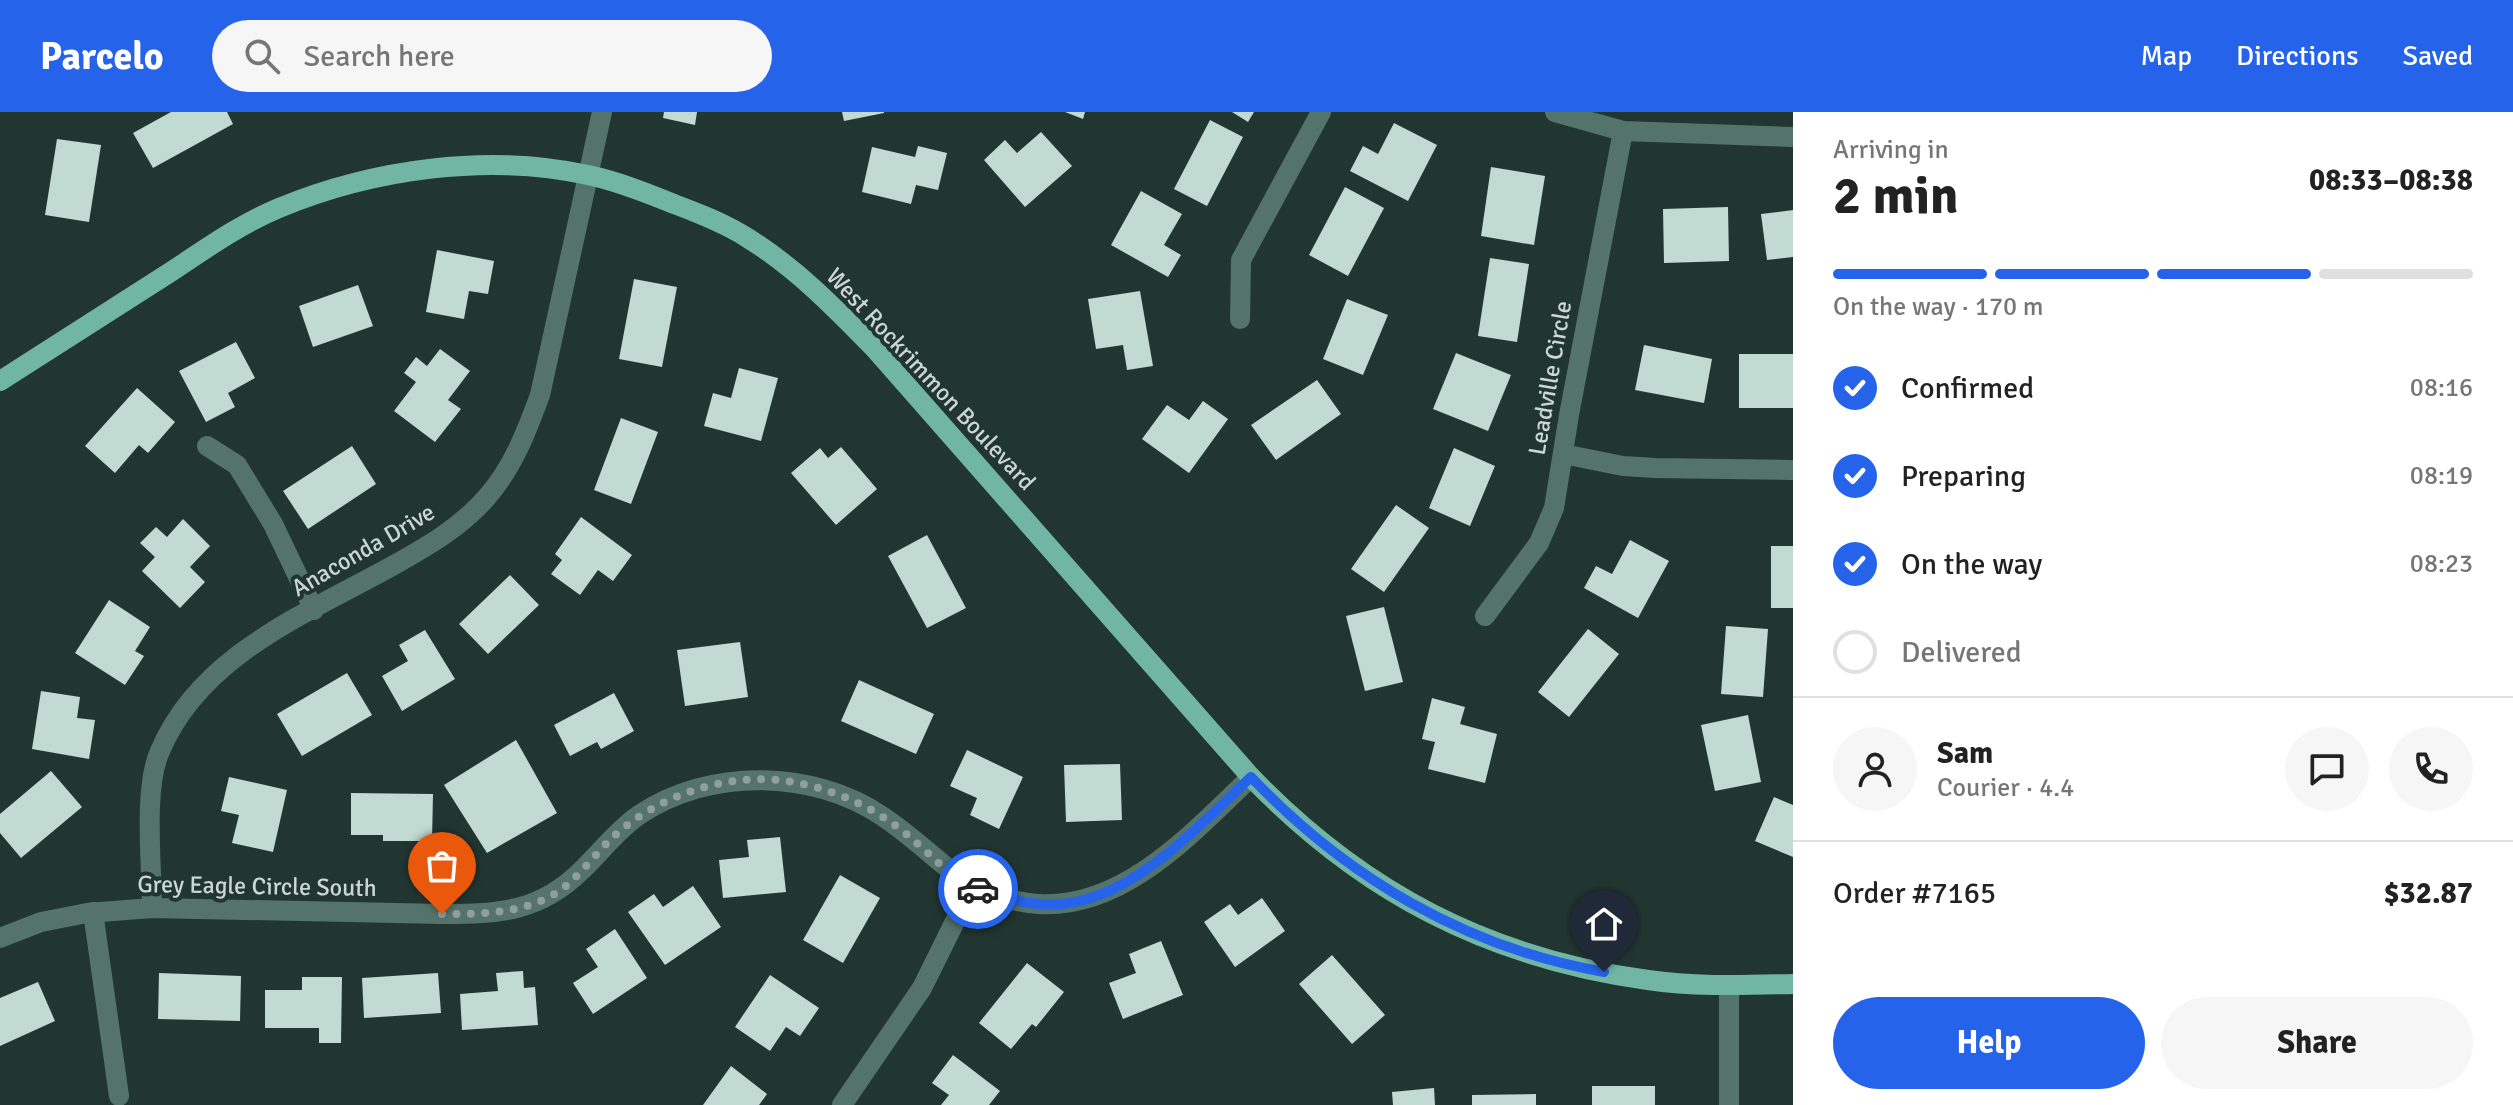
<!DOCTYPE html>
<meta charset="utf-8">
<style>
:root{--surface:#fff;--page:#f6f6f6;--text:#222;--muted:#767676;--line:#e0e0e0;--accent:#2563eb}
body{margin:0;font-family:Signika,sans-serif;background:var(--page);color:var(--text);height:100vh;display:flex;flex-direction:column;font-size:30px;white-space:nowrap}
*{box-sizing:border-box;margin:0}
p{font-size:26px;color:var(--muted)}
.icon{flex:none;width:44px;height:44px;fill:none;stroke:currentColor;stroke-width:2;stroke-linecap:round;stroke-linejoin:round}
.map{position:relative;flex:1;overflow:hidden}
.details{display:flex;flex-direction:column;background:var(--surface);width:720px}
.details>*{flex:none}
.pin{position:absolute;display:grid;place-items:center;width:68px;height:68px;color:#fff;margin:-82px -34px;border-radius:50% 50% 50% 0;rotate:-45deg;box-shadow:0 0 8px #0007}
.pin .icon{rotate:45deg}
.courier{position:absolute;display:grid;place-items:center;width:80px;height:80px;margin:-40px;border:6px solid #2563eb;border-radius:50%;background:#fff;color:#222;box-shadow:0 2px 10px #0007}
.overview em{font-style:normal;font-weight:800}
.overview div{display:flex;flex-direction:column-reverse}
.overview{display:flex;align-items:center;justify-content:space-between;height:136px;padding:0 40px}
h1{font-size:52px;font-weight:800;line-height:60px}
.bar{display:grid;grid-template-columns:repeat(4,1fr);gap:12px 8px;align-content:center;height:96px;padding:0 40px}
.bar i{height:10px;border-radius:6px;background:var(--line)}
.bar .active{background:var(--accent)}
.bar p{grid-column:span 4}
.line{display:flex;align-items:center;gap:20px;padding:0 40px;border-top:2px solid var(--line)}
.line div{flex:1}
.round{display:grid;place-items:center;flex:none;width:84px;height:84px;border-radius:42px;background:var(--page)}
ol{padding:0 40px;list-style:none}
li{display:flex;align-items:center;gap:24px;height:88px}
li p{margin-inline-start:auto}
li .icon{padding:8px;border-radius:50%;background:var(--accent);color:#fff;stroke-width:4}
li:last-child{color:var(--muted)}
li i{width:44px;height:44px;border:4px solid var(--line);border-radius:50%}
.cta{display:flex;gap:16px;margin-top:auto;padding:16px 40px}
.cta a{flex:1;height:92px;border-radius:48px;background:var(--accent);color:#fff;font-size:32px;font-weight:800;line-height:92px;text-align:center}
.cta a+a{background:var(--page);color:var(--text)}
header{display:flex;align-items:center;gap:48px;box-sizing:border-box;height:112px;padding:0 40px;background:var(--accent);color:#fff}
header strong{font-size:38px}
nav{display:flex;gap:44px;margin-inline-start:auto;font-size:28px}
.search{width:560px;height:72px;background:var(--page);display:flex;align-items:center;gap:20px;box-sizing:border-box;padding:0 28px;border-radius:44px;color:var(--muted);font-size:30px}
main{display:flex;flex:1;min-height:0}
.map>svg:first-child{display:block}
.building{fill:#c1dad2}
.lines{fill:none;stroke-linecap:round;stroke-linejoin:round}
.minor{stroke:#54746b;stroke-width:20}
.major{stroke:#71b6a4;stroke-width:20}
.done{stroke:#909f9a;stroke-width:8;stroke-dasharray:0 14.4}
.route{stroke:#2563eb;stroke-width:10}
.labels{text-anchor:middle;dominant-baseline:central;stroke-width:8;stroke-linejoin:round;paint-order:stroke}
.street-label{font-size:24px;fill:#cbd7d3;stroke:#223631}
</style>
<header>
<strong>Parcelo</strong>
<div class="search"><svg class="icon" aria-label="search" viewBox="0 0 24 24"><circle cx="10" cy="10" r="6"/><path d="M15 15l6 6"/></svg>Search here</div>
<nav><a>Map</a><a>Directions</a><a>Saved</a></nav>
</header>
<main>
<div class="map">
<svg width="1793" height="993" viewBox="0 0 1793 993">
<rect width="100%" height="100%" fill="#223631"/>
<g class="building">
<polygon points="171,0 227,0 233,12 153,56 133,21"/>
<polygon points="664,0 697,0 695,13 663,6"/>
<polygon points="842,0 884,0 884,1 844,9"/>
<polygon points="1065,0 1085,0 1083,7"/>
<polygon points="1232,0 1254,0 1248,10"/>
<polygon points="1210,8 1243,25 1207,94 1174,77"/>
<polygon points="1394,11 1437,33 1408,89 1350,59 1363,34 1378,42"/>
<polygon points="1041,20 1072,54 1025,95 984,48 1005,28 1017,41"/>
<polygon points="57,27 101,33 89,110 45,103"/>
<polygon points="918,34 947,41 938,78 916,73 911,92 862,80 872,35 915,45"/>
<polygon points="1491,55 1545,64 1534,133 1481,124"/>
<polygon points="1345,75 1384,96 1348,164 1309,143"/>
<polygon points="1141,79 1182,102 1164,133 1181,143 1168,165 1111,133"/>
<polygon points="1728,95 1729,149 1664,151 1663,97"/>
<polygon points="1793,98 1793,145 1767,148 1761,102"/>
<polygon points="437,138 494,149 488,182 469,179 464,207 426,200"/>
<polygon points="1490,146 1529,152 1517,230 1478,224"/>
<polygon points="634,167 677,175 662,255 619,247"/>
<polygon points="358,173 373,214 313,235 299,194"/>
<polygon points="1140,179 1153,254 1127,258 1123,233 1096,237 1088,187"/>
<polygon points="1347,187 1388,203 1363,263 1323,247"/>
<polygon points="236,230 255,266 228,281 235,295 206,310 179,259"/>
<polygon points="1644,233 1712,247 1704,291 1635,278"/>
<polygon points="440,237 470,259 448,288 461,297 435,330 394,299 416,270 404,261 416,245 427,254"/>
<polygon points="1456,241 1511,263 1488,319 1433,297"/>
<rect x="1739" y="242" width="54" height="54"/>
<polygon points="739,256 778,266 761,329 704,314 713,281 731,286"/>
<polygon points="1317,268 1341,302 1276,348 1251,313"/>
<polygon points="137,276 175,310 148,341 139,333 115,361 85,334"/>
<polygon points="1203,289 1228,307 1189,361 1142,327 1167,293 1189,308"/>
<polygon points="621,306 658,320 631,392 594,378"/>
<polygon points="352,334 376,372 308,417 283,379"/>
<polygon points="841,335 877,377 836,413 791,361 820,336 828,346"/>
<polygon points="1454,336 1495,354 1470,414 1429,396"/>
<polygon points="1396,393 1429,416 1384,480 1351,457"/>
<polygon points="581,405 632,443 613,469 598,458 580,483 551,462 562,448 555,442"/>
<polygon points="183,407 210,434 190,455 205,470 180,496 142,459 155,445 140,431 156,415 167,425"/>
<polygon points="927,423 966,496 927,516 888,444"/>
<polygon points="1630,428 1669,449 1638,506 1584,476 1596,454 1612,462"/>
<rect x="1771" y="434" width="22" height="62"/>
<polygon points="510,463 539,493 488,542 459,512"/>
<polygon points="109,488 150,515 135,539 144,544 125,573 75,541"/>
<polygon points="1384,495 1403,570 1365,579 1346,504"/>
<polygon points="1726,514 1768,517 1763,585 1721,582"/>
<polygon points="1588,517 1619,542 1569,605 1538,580"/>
<polygon points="425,518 455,567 402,599 382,564 408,549 399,533"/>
<polygon points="740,530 748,585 685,594 677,538"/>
<polygon points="347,561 372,603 302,644 277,602"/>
<polygon points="859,568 934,602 916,642 841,609"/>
<polygon points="41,579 80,585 77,606 95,608 89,647 32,637"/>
<polygon points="614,581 634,619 601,637 597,630 570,644 554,613"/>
<polygon points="1432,586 1465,595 1460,612 1497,622 1485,671 1428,657 1435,630 1422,627"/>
<polygon points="1748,603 1761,670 1715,679 1701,613"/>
<polygon points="516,628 557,701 487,741 444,673"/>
<polygon points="967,638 1023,665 999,717 970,703 977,686 950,674"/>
<polygon points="1120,652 1122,708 1066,710 1064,653"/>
<polygon points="51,659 82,695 21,746 0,721 0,702"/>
<polygon points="229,665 287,678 273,740 232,731 239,703 221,699"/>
<polygon points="351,681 433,682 432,729 383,729 383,723 351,723"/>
<polygon points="1774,685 1793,693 1793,745 1755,729"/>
<polygon points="780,725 786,780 723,786 719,748 749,745 747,728"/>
<polygon points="840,763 880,786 843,851 803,828"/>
<polygon points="693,774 721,815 665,853 628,800 654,782 663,795"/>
<polygon points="1262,786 1285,819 1235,855 1204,810 1230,792 1238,803"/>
<polygon points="615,817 647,866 593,902 573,871 598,855 586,837"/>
<polygon points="1161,829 1183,883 1123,907 1109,871 1136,861 1129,842"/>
<polygon points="1332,843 1385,903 1352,932 1299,872"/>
<polygon points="1027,851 1064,880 1036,915 1032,912 1011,937 979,911"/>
<polygon points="523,859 524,876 535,875 538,913 462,918 460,882 498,879 496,861"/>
<polygon points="159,861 241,864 240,909 158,907"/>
<polygon points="438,861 441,901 364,906 362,866"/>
<polygon points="770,863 819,896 800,924 786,915 770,939 735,915"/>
<polygon points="302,865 342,865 341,931 319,931 319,916 265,916 265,878 302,878"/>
<polygon points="38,870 55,909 0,934 0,886"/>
<polygon points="953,943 1000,979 989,993 941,993 949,983 932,971"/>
<polygon points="731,954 767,982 759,993 703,993"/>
<rect x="1592" y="974" width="63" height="19"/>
<polygon points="1434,976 1435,993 1393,993 1392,980"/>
<polygon points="1536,982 1536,993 1472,993 1472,983"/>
</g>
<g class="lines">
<g class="minor">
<polyline points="1555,0 1623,19 1793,25"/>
<polyline points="1240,207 1241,148 1321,0"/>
<polyline points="207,334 237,353 273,412 314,498"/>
<polyline points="1563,342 1623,354 1655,356 1793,358"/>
<polyline points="1485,504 1539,431 1554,396 1569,303 1623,19"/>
<path d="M972,775C994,783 1016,791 1039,792C1125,797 1194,719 1251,665"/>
<path d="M152,796C152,754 143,676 160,639C201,542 308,501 394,453C428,434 461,415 487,385C513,355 526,321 540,283L602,0"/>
<polyline points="93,800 119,984"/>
<path d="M0,826L41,810L87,801L152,796L442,802C499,802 540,800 582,758C601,740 617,718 639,703C709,656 812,657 882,704C914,725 941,753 972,775L922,876L842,993"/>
<polyline points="1729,873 1729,993"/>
</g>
<path class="major" d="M0,269C56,233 112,197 169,161C204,138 240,112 279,96C373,57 488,41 588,63C617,69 647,81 674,92C698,101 724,111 746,125C795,155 834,195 874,236L1251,665C1362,780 1488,846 1648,868C1695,875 1745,873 1793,872"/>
</g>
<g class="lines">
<path class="done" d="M442,802C479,802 516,802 549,785C572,774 589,749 607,731C655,682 735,656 803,672C843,681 880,699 911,726C932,743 953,769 978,777"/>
<path class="route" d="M978,777C1008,788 1039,796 1070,791C1138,781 1203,710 1251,665C1347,766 1466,836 1604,860"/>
</g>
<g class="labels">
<g class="street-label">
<text transform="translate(1550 266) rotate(-80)">Leadville Circle</text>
<text transform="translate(931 267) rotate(47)">West Rockrimmon Boulevard</text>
<text transform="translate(363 438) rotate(-30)">Anaconda Drive</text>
<text transform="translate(257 774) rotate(1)">Grey Eagle Circle South</text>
</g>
</g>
</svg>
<div class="pin" style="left:442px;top:802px;background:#ea580c"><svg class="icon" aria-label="bag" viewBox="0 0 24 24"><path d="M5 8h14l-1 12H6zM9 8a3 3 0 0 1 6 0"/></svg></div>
<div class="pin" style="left:1604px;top:860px;background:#1f2937"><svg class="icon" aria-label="home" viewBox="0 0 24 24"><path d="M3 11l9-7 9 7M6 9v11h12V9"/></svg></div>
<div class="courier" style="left:978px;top:777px"><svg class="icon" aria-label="car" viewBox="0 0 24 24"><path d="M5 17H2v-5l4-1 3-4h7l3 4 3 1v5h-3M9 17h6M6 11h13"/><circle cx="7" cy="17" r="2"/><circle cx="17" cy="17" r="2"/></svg></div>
</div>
<section class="details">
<div class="overview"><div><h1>2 min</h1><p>Arriving in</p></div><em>08:33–08:38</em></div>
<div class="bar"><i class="active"></i><i class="active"></i><i class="active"></i><i></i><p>On the way · 170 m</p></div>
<ol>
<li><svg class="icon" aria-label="check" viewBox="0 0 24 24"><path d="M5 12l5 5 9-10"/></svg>Confirmed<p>08:16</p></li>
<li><svg class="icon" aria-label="check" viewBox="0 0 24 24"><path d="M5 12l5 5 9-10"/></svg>Preparing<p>08:19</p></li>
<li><svg class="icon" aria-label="check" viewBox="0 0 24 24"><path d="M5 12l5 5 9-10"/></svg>On the way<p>08:23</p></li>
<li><i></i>Delivered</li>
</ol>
<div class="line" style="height:144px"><a class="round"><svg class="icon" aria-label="person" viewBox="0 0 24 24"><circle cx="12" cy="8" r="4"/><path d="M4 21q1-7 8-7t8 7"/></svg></a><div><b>Sam</b><p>Courier · 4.4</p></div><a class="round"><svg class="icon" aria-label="chat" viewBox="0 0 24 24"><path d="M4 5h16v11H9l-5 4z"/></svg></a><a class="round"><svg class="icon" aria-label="phone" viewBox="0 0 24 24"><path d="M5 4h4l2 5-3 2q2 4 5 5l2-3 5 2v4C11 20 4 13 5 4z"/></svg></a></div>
<div class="line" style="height:104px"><div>Order #7165</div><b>$32.87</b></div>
<div class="cta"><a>Help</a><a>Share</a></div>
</section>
</main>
